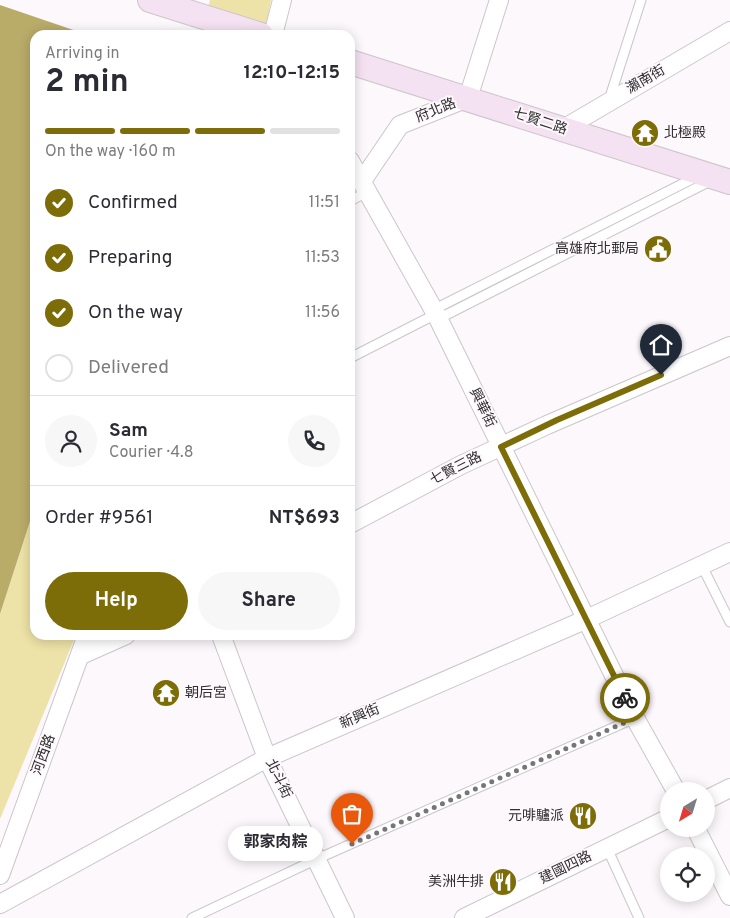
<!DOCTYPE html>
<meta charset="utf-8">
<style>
:root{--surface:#fff;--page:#f7f7f7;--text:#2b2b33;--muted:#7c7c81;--line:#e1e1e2;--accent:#7d6d09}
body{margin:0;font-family:Overpass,"Noto Sans TC",sans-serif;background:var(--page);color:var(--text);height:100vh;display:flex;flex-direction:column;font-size:19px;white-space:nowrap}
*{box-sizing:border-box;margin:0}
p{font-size:16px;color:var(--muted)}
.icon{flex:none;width:28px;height:28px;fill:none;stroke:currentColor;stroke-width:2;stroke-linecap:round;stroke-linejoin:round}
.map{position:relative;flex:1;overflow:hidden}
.side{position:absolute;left:30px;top:30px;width:325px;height:610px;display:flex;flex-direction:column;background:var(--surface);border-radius:15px;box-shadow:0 2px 12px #0003}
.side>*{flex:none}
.needle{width:32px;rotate:218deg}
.fabs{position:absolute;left:660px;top:782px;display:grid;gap:10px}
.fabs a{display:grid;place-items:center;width:55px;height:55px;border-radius:50%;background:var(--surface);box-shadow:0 2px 12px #0003;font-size:25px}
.pin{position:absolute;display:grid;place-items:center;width:42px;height:42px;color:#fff;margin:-51px -21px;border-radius:50% 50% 50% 0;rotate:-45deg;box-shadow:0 0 5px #0007}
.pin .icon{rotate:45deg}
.courier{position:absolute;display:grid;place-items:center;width:50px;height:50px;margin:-25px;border:4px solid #7d6d09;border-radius:50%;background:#fff;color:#222;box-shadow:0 1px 6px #0007}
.bubble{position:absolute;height:35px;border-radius:18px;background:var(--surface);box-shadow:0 2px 12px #0003;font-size:16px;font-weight:700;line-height:35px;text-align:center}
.headline em{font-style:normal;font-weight:700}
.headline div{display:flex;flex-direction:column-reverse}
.headline{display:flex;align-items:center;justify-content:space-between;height:85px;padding:0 15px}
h1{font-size:32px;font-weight:700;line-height:38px}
.bar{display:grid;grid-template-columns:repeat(4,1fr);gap:8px 5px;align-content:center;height:60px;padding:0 15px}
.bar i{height:6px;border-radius:4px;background:var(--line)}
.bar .active{background:var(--accent)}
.bar p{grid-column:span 4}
.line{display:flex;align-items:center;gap:12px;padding:0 15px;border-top:1px solid var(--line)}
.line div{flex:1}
.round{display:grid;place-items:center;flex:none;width:52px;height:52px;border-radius:26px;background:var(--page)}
ol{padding:0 15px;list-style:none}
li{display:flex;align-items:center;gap:15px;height:55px}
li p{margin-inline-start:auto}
li .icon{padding:5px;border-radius:50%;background:var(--accent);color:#fff;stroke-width:4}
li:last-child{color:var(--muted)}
li i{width:28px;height:28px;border:2px solid var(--line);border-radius:50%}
.action{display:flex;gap:10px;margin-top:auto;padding:10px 15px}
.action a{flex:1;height:58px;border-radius:30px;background:var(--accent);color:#fff;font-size:20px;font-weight:700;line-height:58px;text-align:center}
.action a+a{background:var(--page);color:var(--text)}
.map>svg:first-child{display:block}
.green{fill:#ede2a7}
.water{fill:#b9ab68}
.pier{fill:#fdf8fc}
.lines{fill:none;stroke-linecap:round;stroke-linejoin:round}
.lane-casing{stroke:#cbc6ca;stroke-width:11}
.street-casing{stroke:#cbc6ca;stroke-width:20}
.secondary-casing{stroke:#cbc6ca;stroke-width:26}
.lane{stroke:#fff;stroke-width:9}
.street{stroke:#fff;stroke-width:18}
.secondary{stroke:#f4e1f1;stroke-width:24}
.done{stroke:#777577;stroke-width:5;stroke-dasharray:0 9}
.route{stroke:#7d6d09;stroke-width:6}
.labels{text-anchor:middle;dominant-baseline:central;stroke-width:4;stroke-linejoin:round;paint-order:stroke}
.street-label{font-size:14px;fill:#2f2e2f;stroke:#fdf8fc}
.poi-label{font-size:14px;fill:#2f2e2f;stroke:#fdf8fc;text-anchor:end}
</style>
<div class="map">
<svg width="730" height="918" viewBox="0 0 730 918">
<rect width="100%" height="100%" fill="#fdf8fc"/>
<g class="green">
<polygon points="207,0 271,0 264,35 198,35"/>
<polygon points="35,506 35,635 76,635 0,819 0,614"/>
</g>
<polygon class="water" points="0,0 198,35 35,35 35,506 0,614"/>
<polygon class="pier" points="0,0 210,0 201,35 88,35 0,5"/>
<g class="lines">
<defs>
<g id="lane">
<polyline points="609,100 641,0"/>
<polyline points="350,201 367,192"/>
<polyline points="433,310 698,176"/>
<polyline points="438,319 712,180"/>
<polyline points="350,358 436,314"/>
<polyline points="702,566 730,622"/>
<polyline points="607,848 639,918"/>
<polyline points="192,918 317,859 635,718"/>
</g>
<g id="street">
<polyline points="273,35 282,0"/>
<polyline points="563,129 730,31"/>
<polyline points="350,161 436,314 635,718 676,791"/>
<polyline points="362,181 400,125 468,98 499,0"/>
<polyline points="350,524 461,465 547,425 730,346"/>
<polyline points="221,635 267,758 345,918"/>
<polyline points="81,655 126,635"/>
<polyline points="706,800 730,788"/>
<polyline points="696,829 730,896"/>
<polyline points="0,875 87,635"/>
<polyline points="0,904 267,758 587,619 730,552"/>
<polyline points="464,918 669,818"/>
</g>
<g id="secondary">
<polyline points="150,0 261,35"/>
<polyline points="350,62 730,182"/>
</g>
</defs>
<use href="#lane" class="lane-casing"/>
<use href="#street" class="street-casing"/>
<use href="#secondary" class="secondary-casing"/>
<use href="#lane" class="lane"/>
<use href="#street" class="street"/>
<use href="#secondary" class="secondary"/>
</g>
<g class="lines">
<polyline class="done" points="352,844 635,718 625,698"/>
<polyline class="route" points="625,698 501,447 557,420 661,375"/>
</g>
<defs>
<symbol id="temple-disc" viewBox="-11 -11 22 22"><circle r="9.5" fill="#7d6d09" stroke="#fdf8fc"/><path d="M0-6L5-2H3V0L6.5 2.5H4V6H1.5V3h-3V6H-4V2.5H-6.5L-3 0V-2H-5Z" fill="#fff"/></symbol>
<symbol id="civic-disc" viewBox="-11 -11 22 22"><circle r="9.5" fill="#7d6d09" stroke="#fdf8fc"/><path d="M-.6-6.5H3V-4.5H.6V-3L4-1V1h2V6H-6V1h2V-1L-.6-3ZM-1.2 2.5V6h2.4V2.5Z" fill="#fff"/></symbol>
<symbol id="restaurant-disc" viewBox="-11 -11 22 22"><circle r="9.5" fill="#7d6d09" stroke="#fdf8fc"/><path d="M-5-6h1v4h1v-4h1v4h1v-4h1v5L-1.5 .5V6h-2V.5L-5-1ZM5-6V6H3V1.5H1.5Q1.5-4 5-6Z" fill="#fff"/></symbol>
</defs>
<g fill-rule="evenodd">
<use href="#temple-disc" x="629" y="117" width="32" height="32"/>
<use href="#civic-disc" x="642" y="233" width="32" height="32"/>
<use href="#temple-disc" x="150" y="677" width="32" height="32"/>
<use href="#restaurant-disc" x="567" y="800" width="32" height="32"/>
<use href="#restaurant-disc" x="487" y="866" width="32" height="32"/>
</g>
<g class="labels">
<g class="street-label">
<text transform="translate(646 80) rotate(-30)">瀨南街</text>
<text transform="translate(436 111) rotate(-22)">府北路</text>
<text transform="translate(540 122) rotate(18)">七賢二路</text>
<text transform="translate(482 408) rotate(64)">興華街</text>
<text transform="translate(456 469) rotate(-27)">七賢三路</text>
<text transform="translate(360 717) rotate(-23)">新興街</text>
<text transform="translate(44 755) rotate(-70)">河西路</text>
<text transform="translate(278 779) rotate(64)">北斗街</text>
<text transform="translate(566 868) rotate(-26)">建國四路</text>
</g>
<g class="poi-label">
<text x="664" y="133" text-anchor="start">北極殿</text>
<text x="639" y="249">高雄府北郵局</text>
<text x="185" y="693" text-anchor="start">朝后宮</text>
<text x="564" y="816">元啡驢派</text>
<text x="484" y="882">美洲牛排</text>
</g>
</g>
</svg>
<div class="fabs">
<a><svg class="needle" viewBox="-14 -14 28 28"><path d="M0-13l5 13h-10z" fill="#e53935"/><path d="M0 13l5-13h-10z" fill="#7c7c81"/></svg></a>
<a><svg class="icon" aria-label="locate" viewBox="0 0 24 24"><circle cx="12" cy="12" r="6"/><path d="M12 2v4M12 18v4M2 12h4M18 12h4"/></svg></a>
</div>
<div class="pin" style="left:352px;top:844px;background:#ea580c"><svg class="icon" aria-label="bag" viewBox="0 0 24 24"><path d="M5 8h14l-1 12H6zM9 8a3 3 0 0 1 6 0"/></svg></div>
<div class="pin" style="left:661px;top:375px;background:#1f2937"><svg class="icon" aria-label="home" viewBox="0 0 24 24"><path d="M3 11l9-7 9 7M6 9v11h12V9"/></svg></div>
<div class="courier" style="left:625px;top:698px"><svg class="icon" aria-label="bike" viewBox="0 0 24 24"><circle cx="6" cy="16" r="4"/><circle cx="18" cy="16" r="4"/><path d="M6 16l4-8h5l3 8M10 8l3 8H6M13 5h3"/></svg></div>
<div class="bubble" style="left:228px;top:826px;width:95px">郭家肉粽</div>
<section class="side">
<div class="headline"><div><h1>2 min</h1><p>Arriving in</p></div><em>12:10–12:15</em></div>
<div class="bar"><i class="active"></i><i class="active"></i><i class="active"></i><i></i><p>On the way · 160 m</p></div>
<ol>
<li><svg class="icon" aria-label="check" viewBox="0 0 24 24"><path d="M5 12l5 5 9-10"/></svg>Confirmed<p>11:51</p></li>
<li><svg class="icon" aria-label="check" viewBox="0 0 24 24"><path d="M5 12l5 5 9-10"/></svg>Preparing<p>11:53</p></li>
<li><svg class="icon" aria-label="check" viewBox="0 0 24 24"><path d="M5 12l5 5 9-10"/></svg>On the way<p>11:56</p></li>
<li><i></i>Delivered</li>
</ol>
<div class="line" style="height:90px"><a class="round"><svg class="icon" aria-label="person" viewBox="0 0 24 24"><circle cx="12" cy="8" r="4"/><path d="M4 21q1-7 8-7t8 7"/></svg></a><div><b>Sam</b><p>Courier · 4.8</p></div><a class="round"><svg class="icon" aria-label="phone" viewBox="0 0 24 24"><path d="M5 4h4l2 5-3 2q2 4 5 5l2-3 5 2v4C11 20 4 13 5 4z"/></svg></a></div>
<div class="line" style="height:65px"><div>Order #9561</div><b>NT$693</b></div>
<div class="action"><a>Help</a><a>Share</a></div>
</section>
</div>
